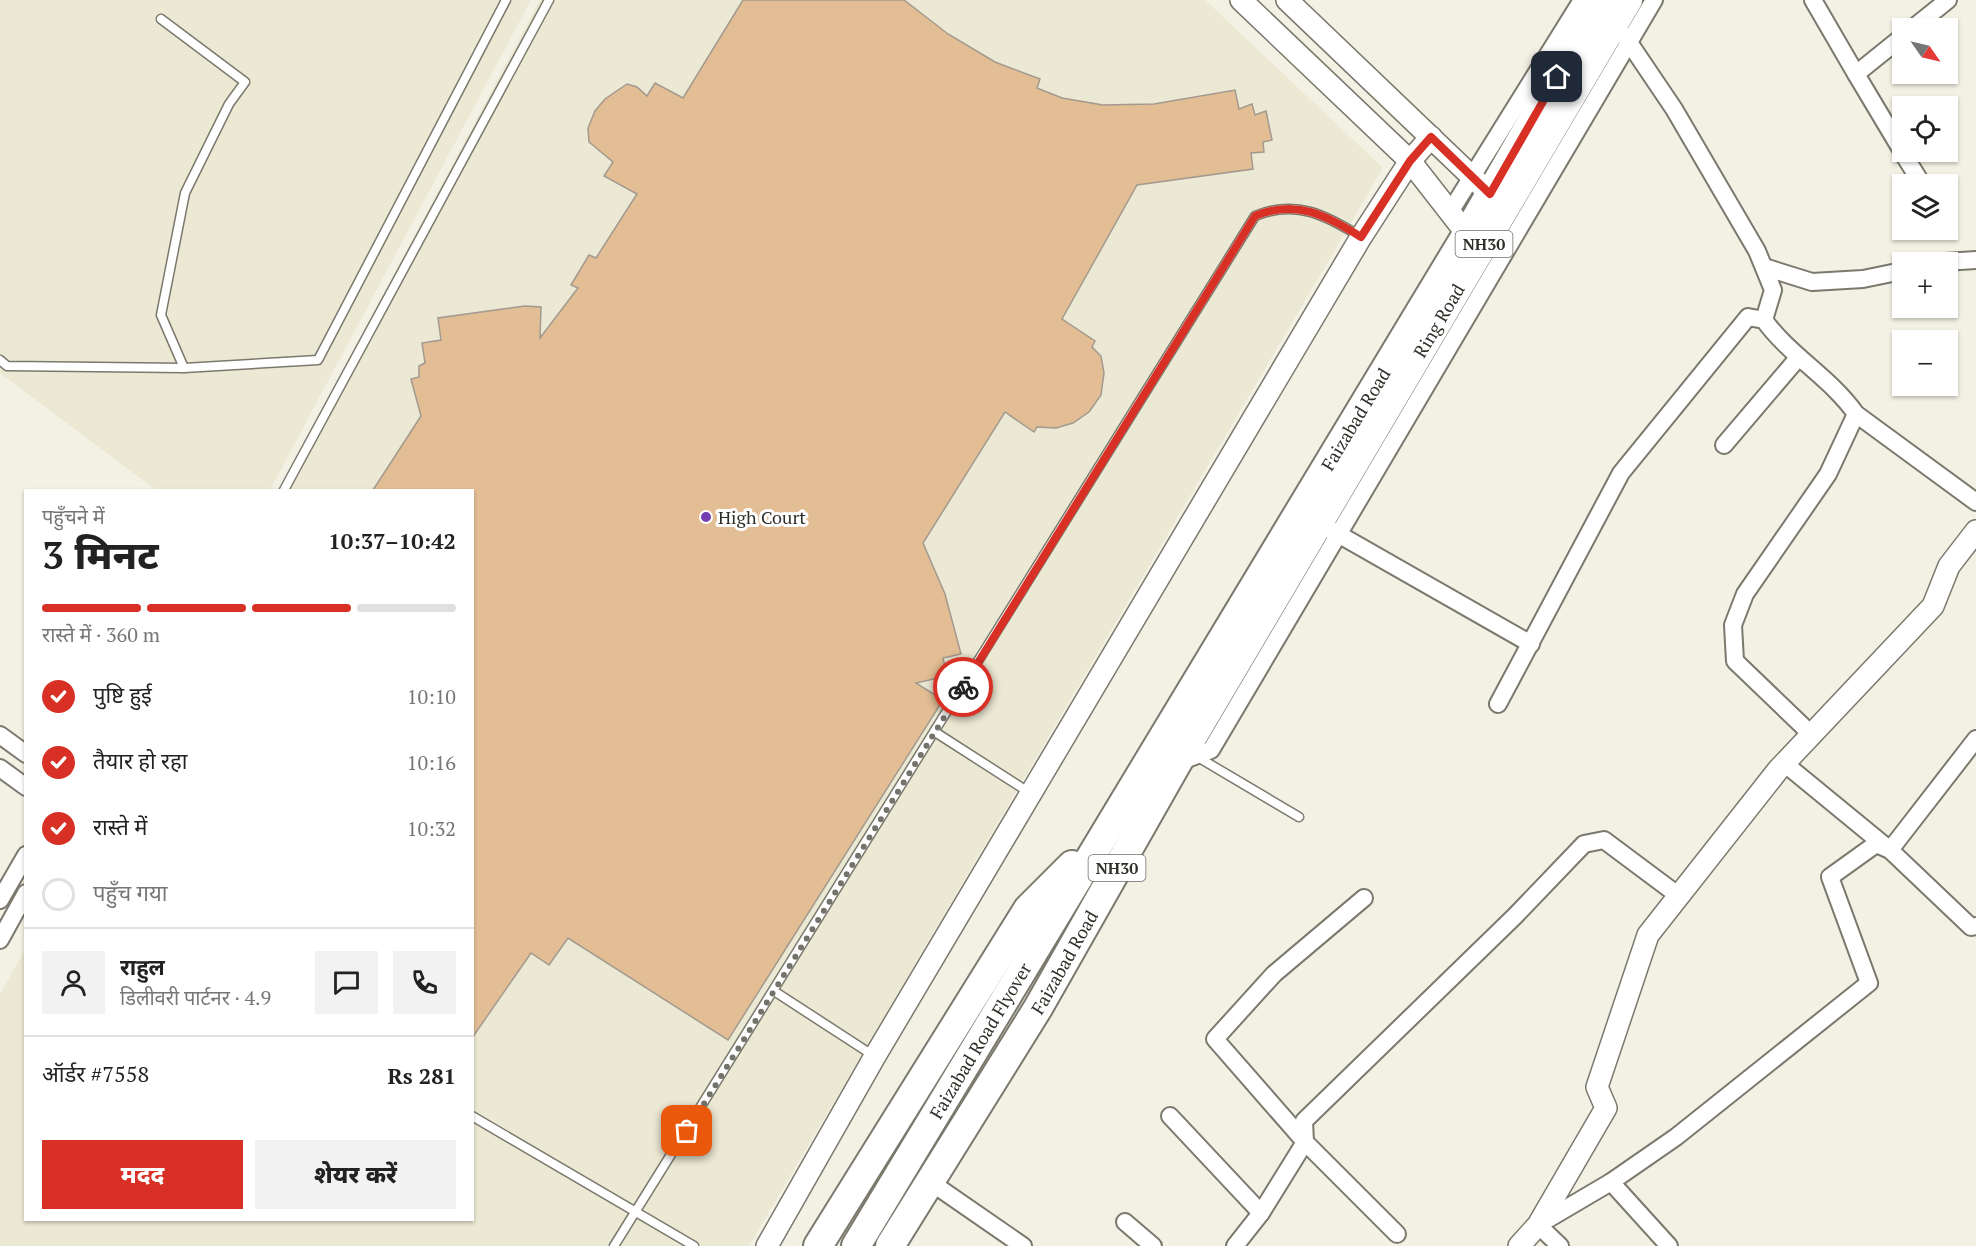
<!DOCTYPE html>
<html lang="hi">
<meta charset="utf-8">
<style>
:root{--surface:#fff;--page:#f2f2f2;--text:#222;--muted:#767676;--line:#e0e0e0;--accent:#d93025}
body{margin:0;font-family:"PT Serif","Noto Sans Devanagari",serif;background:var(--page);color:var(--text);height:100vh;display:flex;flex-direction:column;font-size:22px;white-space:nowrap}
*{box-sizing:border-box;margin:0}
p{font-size:20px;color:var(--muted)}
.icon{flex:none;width:33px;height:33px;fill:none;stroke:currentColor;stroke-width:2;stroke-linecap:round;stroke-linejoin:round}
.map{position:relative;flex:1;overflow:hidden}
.drawer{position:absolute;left:24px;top:489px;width:450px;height:732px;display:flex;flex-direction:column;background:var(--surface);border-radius:0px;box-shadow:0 2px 4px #0004}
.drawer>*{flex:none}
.needle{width:39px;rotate:124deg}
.controls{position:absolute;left:1892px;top:18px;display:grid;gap:12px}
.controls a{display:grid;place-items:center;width:66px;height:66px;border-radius:0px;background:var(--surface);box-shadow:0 2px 4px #0004;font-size:30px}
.pin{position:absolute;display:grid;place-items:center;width:51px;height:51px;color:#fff;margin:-26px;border-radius:12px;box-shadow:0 3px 9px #0006}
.courier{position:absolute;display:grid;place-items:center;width:60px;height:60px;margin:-30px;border:4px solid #d93025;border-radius:50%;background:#fff;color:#222;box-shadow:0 2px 8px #0007}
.summary em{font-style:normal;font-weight:800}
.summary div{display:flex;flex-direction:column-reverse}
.summary{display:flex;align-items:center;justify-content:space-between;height:102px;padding:0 18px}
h1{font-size:39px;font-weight:800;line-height:45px}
.bar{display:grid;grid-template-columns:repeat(4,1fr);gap:9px 6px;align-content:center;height:72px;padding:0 18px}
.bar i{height:8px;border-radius:4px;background:var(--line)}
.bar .selected{background:var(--accent)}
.bar p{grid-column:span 4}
.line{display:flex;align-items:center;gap:15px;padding:0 18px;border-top:2px solid var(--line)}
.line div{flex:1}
.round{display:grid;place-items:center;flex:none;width:63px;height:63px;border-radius:0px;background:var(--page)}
ol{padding:0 18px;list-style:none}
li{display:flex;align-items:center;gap:18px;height:66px}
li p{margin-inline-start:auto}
li .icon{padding:6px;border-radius:50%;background:var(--accent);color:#fff;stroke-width:4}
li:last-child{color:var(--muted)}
li i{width:33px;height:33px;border:3px solid var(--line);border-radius:50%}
.button{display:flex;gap:12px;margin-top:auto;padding:12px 18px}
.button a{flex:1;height:69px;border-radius:0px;background:var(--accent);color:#fff;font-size:24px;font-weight:800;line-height:69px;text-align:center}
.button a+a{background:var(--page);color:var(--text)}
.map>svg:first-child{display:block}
.built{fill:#ebe8d3}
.building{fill:#e3be95;stroke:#a2998f;stroke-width:1.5}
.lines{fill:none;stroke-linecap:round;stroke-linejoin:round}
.service-casing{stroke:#7b796d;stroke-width:11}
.minor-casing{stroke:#7b796d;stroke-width:20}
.tertiary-casing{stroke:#7b796d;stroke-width:24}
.trunk-casing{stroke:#7b796d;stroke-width:32}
.service{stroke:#fff;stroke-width:8}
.minor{stroke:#fff;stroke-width:16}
.tertiary{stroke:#fff;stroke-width:21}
.trunk{stroke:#fff;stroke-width:28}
.done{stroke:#74736b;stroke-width:6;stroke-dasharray:0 10.8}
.route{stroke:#d93025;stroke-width:8}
.poi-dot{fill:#763db3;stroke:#fff;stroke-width:2}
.labels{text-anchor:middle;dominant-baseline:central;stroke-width:6;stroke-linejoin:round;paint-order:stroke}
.shield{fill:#fff;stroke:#6e6d6a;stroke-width:1.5}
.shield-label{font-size:16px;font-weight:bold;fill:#302f2a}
.street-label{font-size:18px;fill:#302f2a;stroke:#fff}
.poi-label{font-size:18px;fill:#302f2a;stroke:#fff;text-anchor:start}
</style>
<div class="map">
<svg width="1976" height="1246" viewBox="0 0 1976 1246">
<rect width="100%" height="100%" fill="#f3f1e4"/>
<g class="built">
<polygon points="0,0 531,0 270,490 156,490 0,373"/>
<polygon points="540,0 1205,0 1383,168 749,1246 0,1246 0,994 25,950 26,1220 472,1220 472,490 279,490"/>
</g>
<polygon class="building" points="743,0 904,0 948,34 995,62 1040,79 1037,88 1062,98 1103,105 1154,104 1235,90 1239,109 1252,104 1255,115 1266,111 1272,140 1263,142 1264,152 1251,153 1253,169 1137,185 1062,319 1095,341 1092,347 1101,356 1104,373 1101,395 1089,412 1073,423 1056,428 1037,427 1034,432 1005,412 923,543 945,594 961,654 943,658 947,676 916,683 943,700 728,1040 568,938 549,965 531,953 472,1038 472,490 373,490 421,416 411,379 419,377 419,366 425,363 422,343 441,340 438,318 525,306 541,307 540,338 578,288 571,285 589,255 596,258 637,194 604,176 613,162 589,142 588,128 595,111 605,99 627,84 637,87 647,96 655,83 683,98"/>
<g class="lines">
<defs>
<g id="service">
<polyline points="161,19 245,82 229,104 185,193 161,315 184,368"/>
<polyline points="0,360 7,366 184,368 318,360 506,0"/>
<polyline points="284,490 549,0"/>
<polyline points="935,732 1030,793"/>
<polyline points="1196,756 1299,817"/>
<polyline points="774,991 874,1056"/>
<polyline points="472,1116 694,1246"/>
<path d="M614,1246L1255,216C1296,199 1326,215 1361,237"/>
</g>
<g id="minor">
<polyline points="1813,0 1856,74 1902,37"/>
<polyline points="1913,28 1948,0"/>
<polyline points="1624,35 1674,109 1757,251 1773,290 1764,320"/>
<polyline points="1856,74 1902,151"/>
<polyline points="1902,152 1922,184"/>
<polyline points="1450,212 1582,0"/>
<polyline points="1945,262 1976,260"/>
<polyline points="1764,267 1812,282 1863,279 1902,271"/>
<polyline points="1724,445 1798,358"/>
<polyline points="1331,530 1531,644"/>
<path d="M1498,704L1621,473L1748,317L1764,320C1790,356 1831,378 1856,414L1976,502"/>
<polyline points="1811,734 1735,661 1733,625 1745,594 1828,474 1856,414"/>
<polyline points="0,735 26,754"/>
<polyline points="1179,762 1211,750 1654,0"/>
<polyline points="1784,763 1890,850 1971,927 1976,926"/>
<polyline points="0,768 26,787"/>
<polyline points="0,900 26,855"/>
<polyline points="0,940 26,893"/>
<polyline points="1170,1116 1261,1213"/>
<polyline points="929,1181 1023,1246"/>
<polyline points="1611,1182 1669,1246"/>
<polyline points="1125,1222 1153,1246"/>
<polyline points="1397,1234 1305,1142 1304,1121 1515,916 1584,844 1604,840 1679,896"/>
<polyline points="1235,1246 1261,1213 1305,1142 1215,1039 1274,974 1364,898"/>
<polyline points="1560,1246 1538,1225 1611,1182 1676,1137 1869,983 1830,877 1876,844 1890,850 1976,739"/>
</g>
<g id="tertiary">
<polyline points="1241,0 1410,161 1467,234"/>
<polyline points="1287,0 1490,194"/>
<polyline points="767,1246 875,1056 1361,237 1410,161 1431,137"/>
<polyline points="1519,1246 1538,1225 1606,1108 1597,1087 1648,935 1778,770 1933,606 1949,566 1976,531"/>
</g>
<g id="trunk">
<polyline points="818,1246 1028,909 1072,865"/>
<path id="s1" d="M856,1246L1467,234L1602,0"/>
<path id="s2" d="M890,1246L1038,1008L1177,763L1628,0"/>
</g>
</defs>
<use href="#service" class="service-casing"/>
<use href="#minor" class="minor-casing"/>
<use href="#tertiary" class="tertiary-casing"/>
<use href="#trunk" class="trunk-casing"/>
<use href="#service" class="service"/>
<use href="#minor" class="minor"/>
<use href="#tertiary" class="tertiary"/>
<use href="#trunk" class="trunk"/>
</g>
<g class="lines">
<polyline class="done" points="687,1131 963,687"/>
<path class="route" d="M963,687L1255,216C1296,199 1326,215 1361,237L1410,161L1431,137L1490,194L1557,77"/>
</g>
<circle class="poi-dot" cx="706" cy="517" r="6"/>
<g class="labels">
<g class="shield">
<rect x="1455.5" y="231" width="57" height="26" rx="4.5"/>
<rect x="1088.5" y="855" width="57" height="26" rx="4.5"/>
</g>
<g class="shield-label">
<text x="1484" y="244">NH30</text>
<text x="1117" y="868">NH30</text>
</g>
<g class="street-label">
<text stroke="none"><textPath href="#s2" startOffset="1076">Ring Road</textPath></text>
<text stroke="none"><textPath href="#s1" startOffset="966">Faizabad Road</textPath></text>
<text stroke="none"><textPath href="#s2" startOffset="333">Faizabad Road</textPath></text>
<text stroke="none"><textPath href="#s1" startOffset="240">Faizabad Road Flyover</textPath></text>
</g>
<g class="poi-label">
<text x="718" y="517">High Court</text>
</g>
</g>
</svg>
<div class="controls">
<a><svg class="needle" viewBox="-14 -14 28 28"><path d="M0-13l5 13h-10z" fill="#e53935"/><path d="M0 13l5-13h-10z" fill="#767676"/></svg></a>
<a><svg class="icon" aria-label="locate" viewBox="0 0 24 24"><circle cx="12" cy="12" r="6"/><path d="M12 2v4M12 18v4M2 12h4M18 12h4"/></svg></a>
<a><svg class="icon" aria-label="layers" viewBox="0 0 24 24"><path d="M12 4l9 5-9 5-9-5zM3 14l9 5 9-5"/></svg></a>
<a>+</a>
<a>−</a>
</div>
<div class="pin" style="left:687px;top:1131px;background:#ea580c"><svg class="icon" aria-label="bag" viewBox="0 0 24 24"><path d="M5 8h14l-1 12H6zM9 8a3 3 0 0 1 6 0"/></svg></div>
<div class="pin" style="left:1557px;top:77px;background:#1f2937"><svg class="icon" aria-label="home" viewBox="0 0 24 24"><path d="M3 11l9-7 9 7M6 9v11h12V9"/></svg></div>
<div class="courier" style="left:963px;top:687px"><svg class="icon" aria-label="bike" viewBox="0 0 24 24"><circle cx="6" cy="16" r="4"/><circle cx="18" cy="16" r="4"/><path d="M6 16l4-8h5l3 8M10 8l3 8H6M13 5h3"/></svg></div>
<section class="drawer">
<div class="summary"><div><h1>3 मिनट</h1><p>पहुँचने में</p></div><em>10:37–10:42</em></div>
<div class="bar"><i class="selected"></i><i class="selected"></i><i class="selected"></i><i></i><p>रास्ते में · 360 m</p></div>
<ol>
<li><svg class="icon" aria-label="check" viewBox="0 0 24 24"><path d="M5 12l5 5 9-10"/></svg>पुष्टि हुई<p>10:10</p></li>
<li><svg class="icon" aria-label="check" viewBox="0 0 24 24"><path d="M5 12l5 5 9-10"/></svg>तैयार हो रहा<p>10:16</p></li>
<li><svg class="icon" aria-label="check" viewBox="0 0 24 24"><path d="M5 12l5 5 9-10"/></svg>रास्ते में<p>10:32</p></li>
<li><i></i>पहुँच गया</li>
</ol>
<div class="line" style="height:108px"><a class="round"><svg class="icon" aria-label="person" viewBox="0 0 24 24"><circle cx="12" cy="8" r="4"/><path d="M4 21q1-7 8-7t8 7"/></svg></a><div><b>राहुल</b><p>डिलीवरी पार्टनर · 4.9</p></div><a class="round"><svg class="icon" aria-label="chat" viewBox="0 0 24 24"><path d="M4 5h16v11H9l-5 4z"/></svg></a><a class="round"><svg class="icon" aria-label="phone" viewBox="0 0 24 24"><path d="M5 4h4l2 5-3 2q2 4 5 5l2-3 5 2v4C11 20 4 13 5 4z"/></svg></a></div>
<div class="line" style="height:78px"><div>ऑर्डर #7558</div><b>Rs 281</b></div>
<div class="button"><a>मदद</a><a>शेयर करें</a></div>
</section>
</div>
